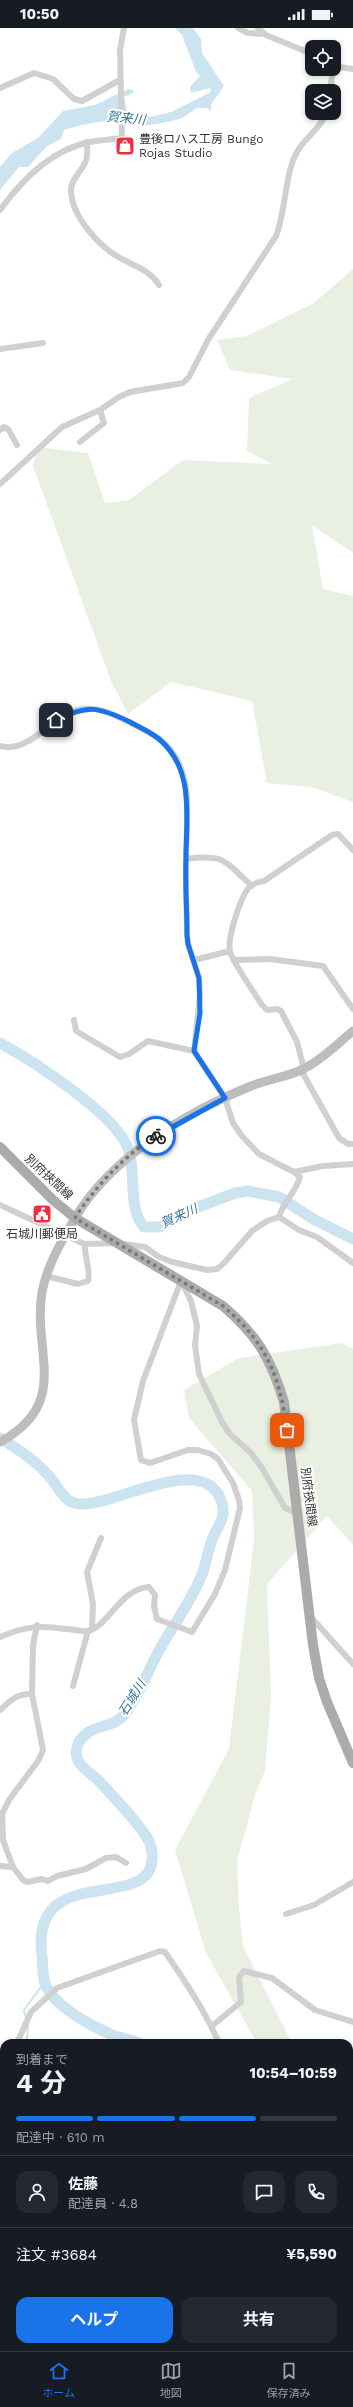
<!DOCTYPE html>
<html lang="ja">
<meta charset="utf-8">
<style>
:root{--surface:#171b24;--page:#242831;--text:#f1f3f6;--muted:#9ea1a6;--line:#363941;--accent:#1a73e8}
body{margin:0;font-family:"Work Sans","Noto Sans JP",sans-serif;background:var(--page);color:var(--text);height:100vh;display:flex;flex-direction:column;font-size:15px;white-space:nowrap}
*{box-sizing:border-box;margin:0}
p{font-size:13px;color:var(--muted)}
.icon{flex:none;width:22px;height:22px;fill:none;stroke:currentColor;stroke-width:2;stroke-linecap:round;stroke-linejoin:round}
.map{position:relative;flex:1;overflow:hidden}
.details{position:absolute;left:0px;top:2011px;width:353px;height:312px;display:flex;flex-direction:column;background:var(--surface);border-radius:12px 12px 0 0;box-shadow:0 2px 6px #0003}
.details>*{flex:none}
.controls{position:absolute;left:305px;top:12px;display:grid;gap:8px}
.controls a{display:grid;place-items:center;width:36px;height:36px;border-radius:8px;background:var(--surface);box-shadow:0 2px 6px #0003;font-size:20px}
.pin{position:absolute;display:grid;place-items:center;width:34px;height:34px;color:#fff;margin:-17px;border-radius:8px;box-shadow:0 2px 6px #0006}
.courier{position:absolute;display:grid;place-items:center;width:40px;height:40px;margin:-20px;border:3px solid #1a73e8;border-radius:50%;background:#fff;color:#222;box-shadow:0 1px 5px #0007}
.overview em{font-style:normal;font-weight:700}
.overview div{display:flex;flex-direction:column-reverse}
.overview{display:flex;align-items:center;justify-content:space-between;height:68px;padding:0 16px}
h1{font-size:26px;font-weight:700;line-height:30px}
.bar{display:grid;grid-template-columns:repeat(4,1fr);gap:6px 4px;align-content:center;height:48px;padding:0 16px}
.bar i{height:5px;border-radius:3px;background:var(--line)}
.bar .on{background:var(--accent)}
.bar p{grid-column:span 4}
.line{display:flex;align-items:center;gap:10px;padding:0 16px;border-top:1px solid var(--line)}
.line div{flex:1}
.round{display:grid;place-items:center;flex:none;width:42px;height:42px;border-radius:12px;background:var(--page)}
.button{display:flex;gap:8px;margin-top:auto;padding:8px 16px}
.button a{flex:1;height:46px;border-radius:12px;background:var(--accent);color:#fff;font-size:16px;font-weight:700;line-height:46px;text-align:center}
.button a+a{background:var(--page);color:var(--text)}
.status{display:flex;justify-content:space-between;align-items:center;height:28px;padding:0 20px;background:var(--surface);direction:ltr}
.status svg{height:11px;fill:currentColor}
.tabs{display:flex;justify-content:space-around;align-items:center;height:56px;border-top:1px solid var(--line);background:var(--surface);font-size:11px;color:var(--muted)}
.tabs a{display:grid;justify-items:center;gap:2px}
.tabs .on{color:var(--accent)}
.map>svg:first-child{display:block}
.green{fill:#e9f0e1}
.water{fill:#cce3f0}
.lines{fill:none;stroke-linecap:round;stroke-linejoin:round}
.stream{stroke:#cce3f0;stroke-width:2}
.river{stroke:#cce3f0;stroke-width:11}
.street{stroke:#d0d0d0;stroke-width:6}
.secondary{stroke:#bdbdbd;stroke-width:9}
.primary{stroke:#ababab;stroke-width:10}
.done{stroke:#7a7a7a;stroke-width:4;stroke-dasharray:0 7.2}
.route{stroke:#1a73e8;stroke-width:5}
.labels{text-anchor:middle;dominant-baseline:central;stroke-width:4;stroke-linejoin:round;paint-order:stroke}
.poi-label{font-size:12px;fill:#333;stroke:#fff;text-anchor:start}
.street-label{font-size:12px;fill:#333;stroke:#fff}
.water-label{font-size:13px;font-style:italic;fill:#39779d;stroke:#fff}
</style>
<div class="status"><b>10:50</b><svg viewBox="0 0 49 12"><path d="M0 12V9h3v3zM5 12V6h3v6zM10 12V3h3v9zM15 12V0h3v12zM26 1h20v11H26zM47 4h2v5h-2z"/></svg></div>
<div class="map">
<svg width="353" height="2323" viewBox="0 0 353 2323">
<rect width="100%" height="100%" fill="#fff"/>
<g class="green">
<polygon points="353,241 353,525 312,497 323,561 353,568 353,774 311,759 267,755 252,673 171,654 128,686 111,653 33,438 38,419 88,425 105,475 129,472 183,432 272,436 247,423 249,370 292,351 230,342 217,312 247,308 314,275"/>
<polygon points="342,1315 353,1321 353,1517 327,1488 267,1556 271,1668 265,1743 256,1764 237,1833 239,1880 243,1918 292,2015 257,2015 206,1925 175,1822 229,1721 254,1512 252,1463 189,1390 184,1362 239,1330"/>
</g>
<path class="water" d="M175,0H193L201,11L202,25L224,58L211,76V83L207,80H197L182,90L172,93L144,98C123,87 87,95 64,102L61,111L47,118L28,139H19L0,162V139L5,133L12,125L38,110L63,83L95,77L128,61L133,62V65L124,69L127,84L150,89L171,84L211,64L210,60L191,65L190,59L200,48L196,44L182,7Z"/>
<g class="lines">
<g class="stream">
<polyline points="26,1991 24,1982 44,1955"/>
<polyline points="27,2015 28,1994"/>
<polyline points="0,2067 4,2061"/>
</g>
<g class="river">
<path d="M0,1015C33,1033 119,1088 129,1123C136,1146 128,1182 144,1199H160L193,1181L235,1165L248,1163L279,1169L315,1192L353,1211"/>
<path d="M0,1410C17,1421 34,1431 48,1447C55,1454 59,1464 67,1471C70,1474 76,1476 80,1476C115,1477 190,1431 216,1463C221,1469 224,1479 223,1487C221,1496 214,1505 211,1515C208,1524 206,1534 203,1544C193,1571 175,1594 161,1619C149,1640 140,1666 125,1686C112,1702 90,1695 79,1714C76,1720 75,1728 79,1734C83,1741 91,1746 97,1751C110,1765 141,1797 149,1813C152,1820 153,1830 151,1838C139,1881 30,1836 42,1928C43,1937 42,1950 46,1958C57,1980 88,1996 110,2006C119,2010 130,2011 139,2015"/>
<polyline points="190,2323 192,2319"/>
</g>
<g class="street">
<polyline points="238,0 248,5 264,6"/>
<polyline points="258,0 266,7 312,26"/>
<polyline points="334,38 353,41"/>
<polyline points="0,60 34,45 53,51 74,71 82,73 120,52"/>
<polyline points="330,63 333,41"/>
<path d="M87,114C87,120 88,127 86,132C83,143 71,150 71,162C71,188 100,220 122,231C136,239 150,242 159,257"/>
<path d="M0,182C21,153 50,124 85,115C97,112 110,112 122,110L120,22L124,0"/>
<polyline points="0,321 43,315"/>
<polyline points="0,402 4,399 8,401 17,417"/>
<polyline points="80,414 104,395 100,382"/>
<path d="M0,456L62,399L100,382L119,369L130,364L183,355L189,349L208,312L276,208C286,183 285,144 297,124C305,109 320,102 326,85"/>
<path d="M0,718C28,726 51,690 77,682C95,677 113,686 129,694C138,699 149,704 158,710C197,738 186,790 186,831C185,856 187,881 187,907L188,916L199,950L200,967L194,1023L225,1070L233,1095L242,1108L259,1126L294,1144L300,1149C296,1164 283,1174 279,1189"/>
<path d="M186,831C225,826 223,832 252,858"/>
<polyline points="194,932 230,923"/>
<polyline points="234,932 270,931 323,938 353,981"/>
<polyline points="74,992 76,1003 120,1029 129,1026 148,1013 194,1023"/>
<path d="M304,1041L297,1014L281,983L277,981L267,982L262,977C255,966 233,934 230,924C227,911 241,864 252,857C255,855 260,854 264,853L332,807L338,806L353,822"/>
<polyline points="301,1042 339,1110 348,1116 353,1116"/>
<polyline points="294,1144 323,1138 353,1136"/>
<polyline points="0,1177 84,1216 116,1215 145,1219 159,1229 172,1234 207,1242 217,1241 224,1235 252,1203 267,1193 279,1189 299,1202 317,1209 353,1235"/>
<path d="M46,1248L78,1256L88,1253C91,1241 84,1229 85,1216"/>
<polyline points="182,1255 191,1273 197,1298 195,1317 199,1346 222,1394 230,1406 251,1425 262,1440 285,1480 299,1486"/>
<polyline points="310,1588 353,1636"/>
<polyline points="37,1597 33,1617 32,1666 43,1722 38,1733 9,1772 2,1786 3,1812 13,1839 23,1852 27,1854 42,1851 48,1853 57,1848 86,1841 106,1830 116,1829 126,1835"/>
<polyline points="92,1601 93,1576 87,1544 101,1510"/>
<path d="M0,1609C26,1598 39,1597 66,1601C72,1601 81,1604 87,1603C108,1600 119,1561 149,1559L155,1567L154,1578L157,1591L192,1604L215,1566L225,1542L240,1480L239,1472L233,1455L218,1431L211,1426L198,1422H188L150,1435L141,1432L134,1392L143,1353L181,1253"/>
<polyline points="73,1658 88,1603"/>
<path d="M0,1682C10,1673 17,1665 32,1666"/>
<polyline points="0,1838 13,1839"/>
<polyline points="286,1886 314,1877 353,1854"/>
<polyline points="212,1998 241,1974 239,1949 244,1943 272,1950 315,1982 353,1994"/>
<path d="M17,2015L31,1984L57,1960L160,1923L165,1924C185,1953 205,1983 219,2015"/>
<polyline points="0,2048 4,2044"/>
<polyline points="0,2171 4,2173"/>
<polyline points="0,2317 4,2311"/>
<polyline points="68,2323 68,2319"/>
</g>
<path class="secondary" d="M0,1414C72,1375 32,1324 42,1264C47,1238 62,1212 75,1190C111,1129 187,1084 251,1058C268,1051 289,1049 305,1040C323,1031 337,1016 353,1003"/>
<path class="primary" d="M0,1119L53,1172L75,1190L223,1278C258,1308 271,1331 284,1374L313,1617L319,1650L327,1674L353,1735"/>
</g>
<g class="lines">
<path class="done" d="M156,1108C126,1126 94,1160 75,1190L223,1278C266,1314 280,1348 287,1402"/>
<path class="route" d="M56,692C88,677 97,678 130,694C139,699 151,704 159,711C195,742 186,788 186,830C185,856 187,881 187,907L188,916L199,950L200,985L194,1023L225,1070L156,1108"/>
</g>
<defs>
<symbol id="shop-square" viewBox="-11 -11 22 22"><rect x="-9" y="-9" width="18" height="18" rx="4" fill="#f22d3e" stroke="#fff"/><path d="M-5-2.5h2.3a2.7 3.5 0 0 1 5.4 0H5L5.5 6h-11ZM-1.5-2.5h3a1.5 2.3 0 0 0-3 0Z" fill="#fff"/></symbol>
<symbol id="civic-square" viewBox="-11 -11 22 22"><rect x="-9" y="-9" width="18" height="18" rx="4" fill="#f22d3e" stroke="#fff"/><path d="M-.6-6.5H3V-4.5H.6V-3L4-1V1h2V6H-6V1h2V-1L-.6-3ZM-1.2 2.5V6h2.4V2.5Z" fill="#fff"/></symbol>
</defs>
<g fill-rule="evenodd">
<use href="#shop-square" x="114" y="107" width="22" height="22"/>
<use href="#civic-square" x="31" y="1175" width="22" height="22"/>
</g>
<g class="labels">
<g class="poi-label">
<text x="139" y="111">豊後ロハス工房 Bungo<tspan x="139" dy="14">Rojas Studio</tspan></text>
<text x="42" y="1206" text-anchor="middle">石城川郵便局</text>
</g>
<g class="street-label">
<text transform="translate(49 1149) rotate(43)">別府挾間線</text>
<text transform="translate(309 1469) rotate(83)">別府挾間線</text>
</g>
<g class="water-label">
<text transform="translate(126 90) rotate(6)">賀来川</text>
<text transform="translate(179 1188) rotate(-25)">賀来川</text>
<text transform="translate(132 1670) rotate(-58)">石城川</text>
</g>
</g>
</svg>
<div class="controls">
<a><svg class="icon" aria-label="locate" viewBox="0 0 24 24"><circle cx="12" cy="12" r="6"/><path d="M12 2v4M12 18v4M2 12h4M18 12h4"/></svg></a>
<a><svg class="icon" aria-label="layers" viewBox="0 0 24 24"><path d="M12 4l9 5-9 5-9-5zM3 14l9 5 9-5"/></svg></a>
</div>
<div class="pin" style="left:287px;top:1402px;background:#ea580c"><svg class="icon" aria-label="bag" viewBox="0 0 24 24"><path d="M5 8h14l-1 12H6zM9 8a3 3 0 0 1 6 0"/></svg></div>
<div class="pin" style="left:56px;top:692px;background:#1f2937"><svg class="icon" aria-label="home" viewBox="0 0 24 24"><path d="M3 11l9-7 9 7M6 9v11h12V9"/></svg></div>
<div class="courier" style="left:156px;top:1108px"><svg class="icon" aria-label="bike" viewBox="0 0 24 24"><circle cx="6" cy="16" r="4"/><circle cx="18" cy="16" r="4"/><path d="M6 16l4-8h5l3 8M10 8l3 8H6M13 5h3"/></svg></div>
<section class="details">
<div class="overview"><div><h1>4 分</h1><p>到着まで</p></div><em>10:54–10:59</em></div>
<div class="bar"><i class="on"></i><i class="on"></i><i class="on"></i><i></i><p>配達中 · 610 m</p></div>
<div class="line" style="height:72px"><a class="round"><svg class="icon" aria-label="person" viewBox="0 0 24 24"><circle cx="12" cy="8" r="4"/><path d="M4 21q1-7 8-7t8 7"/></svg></a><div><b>佐藤</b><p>配達員 · 4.8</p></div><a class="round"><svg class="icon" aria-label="chat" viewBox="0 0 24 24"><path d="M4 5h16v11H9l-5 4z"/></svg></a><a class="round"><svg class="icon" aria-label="phone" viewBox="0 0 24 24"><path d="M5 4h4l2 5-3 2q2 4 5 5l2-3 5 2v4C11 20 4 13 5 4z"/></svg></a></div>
<div class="line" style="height:52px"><div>注文 #3684</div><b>¥5,590</b></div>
<div class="button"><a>ヘルプ</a><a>共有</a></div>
</section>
</div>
<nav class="tabs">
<a class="on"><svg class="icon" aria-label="home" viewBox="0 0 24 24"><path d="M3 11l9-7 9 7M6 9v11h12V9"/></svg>ホーム</a>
<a><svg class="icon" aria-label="map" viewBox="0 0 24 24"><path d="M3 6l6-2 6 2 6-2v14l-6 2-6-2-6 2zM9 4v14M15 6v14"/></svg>地図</a>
<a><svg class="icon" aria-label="saved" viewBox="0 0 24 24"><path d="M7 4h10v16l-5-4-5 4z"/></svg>保存済み</a>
</nav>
